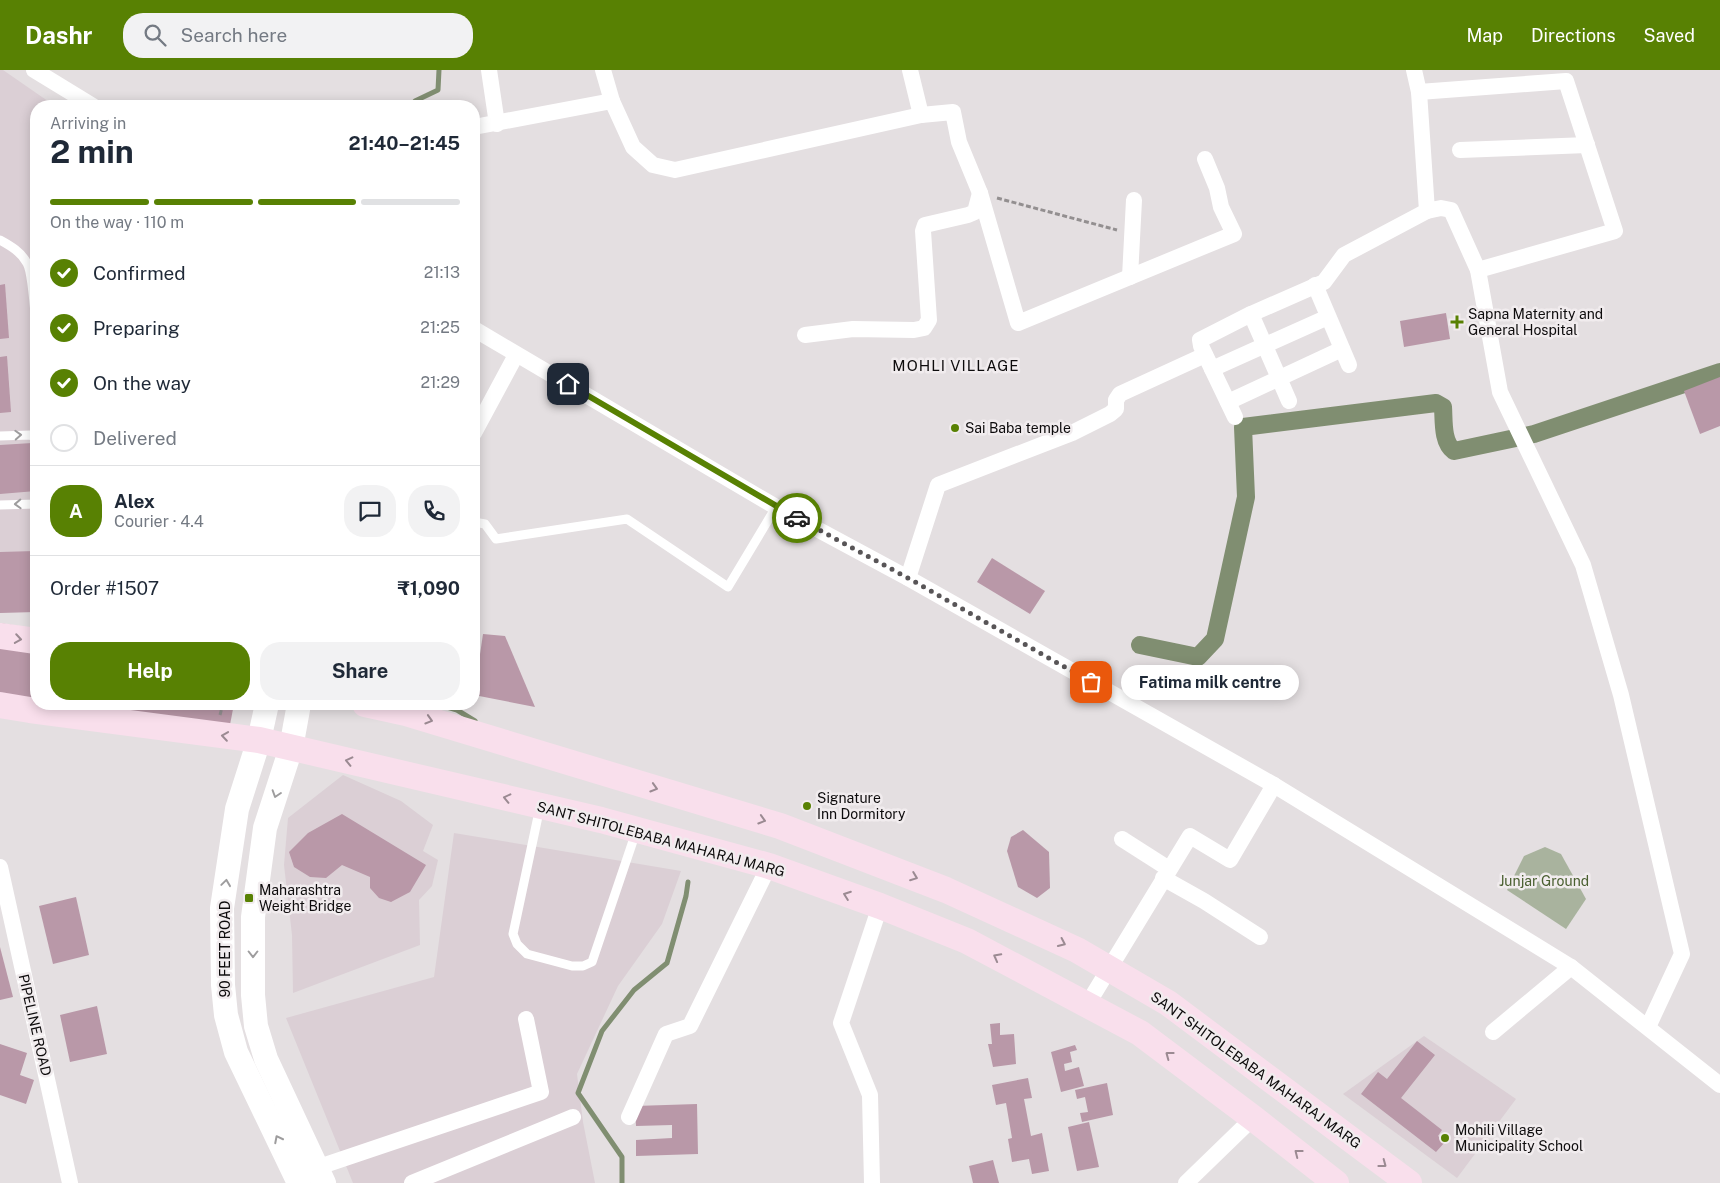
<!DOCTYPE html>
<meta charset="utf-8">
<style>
:root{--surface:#fff;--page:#f2f2f3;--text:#1f2937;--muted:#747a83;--line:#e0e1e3;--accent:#588103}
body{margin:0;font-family:"Public Sans",sans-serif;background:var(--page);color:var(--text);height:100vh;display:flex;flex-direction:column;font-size:19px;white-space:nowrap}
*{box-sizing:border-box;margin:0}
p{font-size:16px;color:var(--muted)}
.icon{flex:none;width:28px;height:28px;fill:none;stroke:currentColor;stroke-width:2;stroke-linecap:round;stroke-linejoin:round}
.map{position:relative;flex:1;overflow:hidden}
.side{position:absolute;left:30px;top:30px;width:450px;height:610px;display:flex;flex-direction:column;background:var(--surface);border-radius:20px;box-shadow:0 2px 12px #0003}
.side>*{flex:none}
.pin{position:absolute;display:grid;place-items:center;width:42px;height:42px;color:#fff;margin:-21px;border-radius:10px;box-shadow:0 2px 8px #0006}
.courier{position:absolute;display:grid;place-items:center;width:50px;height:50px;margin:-25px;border:4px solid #588103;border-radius:50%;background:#fff;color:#222;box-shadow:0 1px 6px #0007}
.bubble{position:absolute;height:35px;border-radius:18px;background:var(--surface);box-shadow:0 2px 12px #0003;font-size:16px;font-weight:700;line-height:35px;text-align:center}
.headline em{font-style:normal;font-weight:700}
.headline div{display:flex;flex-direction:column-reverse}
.headline{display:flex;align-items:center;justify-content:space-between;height:85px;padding:0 20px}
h1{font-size:32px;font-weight:700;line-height:38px}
.bar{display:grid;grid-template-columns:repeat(4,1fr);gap:8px 5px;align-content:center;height:60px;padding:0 20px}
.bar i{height:6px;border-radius:4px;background:var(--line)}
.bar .active{background:var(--accent)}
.bar p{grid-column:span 4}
.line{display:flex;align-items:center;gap:12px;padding:0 20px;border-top:1px solid var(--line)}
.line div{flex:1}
.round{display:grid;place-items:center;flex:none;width:52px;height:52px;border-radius:20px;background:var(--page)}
ol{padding:0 20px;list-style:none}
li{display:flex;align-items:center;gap:15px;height:55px}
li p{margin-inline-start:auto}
li .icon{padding:5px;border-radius:50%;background:var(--accent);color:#fff;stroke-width:4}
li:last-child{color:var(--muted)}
li i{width:28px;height:28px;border:2px solid var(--line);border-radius:50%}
.primary-button{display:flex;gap:10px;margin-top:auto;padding:10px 20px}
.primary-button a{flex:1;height:58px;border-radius:20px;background:var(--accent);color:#fff;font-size:20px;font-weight:700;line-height:58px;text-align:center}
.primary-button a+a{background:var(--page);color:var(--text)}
header{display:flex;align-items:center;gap:30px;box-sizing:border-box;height:70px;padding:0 25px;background:var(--accent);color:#fff}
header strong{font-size:24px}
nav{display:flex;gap:28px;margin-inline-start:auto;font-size:18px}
.search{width:350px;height:45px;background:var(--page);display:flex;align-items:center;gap:12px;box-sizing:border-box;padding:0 18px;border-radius:20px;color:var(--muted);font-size:19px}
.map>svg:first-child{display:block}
.built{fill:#dbcfd5}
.green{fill:#a9b39e}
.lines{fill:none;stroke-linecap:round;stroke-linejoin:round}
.stream{stroke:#808e71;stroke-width:5}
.canal{stroke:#808e71;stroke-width:18}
.building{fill:#b998a8}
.path{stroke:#938f90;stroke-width:3;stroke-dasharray:5 2.5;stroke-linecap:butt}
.lane{stroke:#fff;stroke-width:9}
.street{stroke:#fff;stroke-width:16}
.secondary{stroke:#fff;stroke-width:24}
.primary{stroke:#f9dfec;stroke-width:26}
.oneway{stroke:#9e9d9e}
.oneway2{stroke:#9b8a92}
.done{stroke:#585557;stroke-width:5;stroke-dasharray:0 9}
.route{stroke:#588103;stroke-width:6}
.poi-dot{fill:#588103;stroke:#f1ecee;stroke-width:2}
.labels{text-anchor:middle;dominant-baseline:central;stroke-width:5;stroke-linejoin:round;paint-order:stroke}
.poi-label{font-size:14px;fill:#0d0b0c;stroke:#f1ecee;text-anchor:start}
.street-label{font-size:14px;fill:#0d0b0c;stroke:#f1ecee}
.park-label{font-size:14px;fill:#4a5f30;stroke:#f1ecee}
.neighbourhood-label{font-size:15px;letter-spacing:1px;fill:#0d0b0c;stroke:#f1ecee}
</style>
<header>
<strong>Dashr</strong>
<div class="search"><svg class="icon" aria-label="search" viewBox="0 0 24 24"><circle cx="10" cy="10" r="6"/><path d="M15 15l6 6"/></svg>Search here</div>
<nav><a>Map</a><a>Directions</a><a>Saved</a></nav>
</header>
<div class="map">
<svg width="1720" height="1113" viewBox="0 0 1720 1113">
<rect width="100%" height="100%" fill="#e4dfe1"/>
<g class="built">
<polygon points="0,0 3,0 55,36 36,36 36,542 0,536"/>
<polygon points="343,705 401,731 433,755 423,781 438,790 432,816 419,830 420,875 293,923 292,865 284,795 288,748"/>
<polygon points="454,763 681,801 662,854 618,916 577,1004 583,1052 595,1113 353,1113 286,948 434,907"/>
<polygon points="1424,966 1516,1029 1457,1108 1343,1024"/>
</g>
<polygon class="green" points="1545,777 1561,784 1586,829 1566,859 1507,820 1524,786"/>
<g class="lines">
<g class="stream">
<polyline points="412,36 415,31 438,20 439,0"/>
<polyline points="437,634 457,640 475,651"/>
<polyline points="622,1113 622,1087 578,1023 602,961 634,920 667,893 686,826 688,812"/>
</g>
<path class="canal" d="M1140,575L1198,587L1215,569L1246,427L1243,357L1436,333L1443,337C1444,351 1442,372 1454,381L1534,364L1720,302"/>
</g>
<g class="building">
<polygon points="5,214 9,268 0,269 0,215"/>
<polygon points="1446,243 1450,269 1404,277 1400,251"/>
<polygon points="7,286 11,342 0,343 0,287"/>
<polygon points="1720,307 1720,356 1700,364 1684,321"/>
<polygon points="32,373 36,421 0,424 0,375"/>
<polygon points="35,481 36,542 0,543 0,482"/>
<polygon points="992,488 1045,521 1030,544 977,512"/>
<polygon points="0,553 36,559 36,634 0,628"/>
<polygon points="483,564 505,566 535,637 474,625"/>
<polygon points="42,634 234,634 228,665"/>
<polygon points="342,744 426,795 410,822 391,832 379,828 370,818 370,807 342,795 326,808 310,807 294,797 289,782 308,763"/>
<polygon points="1023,760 1049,782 1050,818 1037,828 1018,817 1007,781 1011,767"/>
<polygon points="76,827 89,885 53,894 39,836"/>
<polygon points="0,877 13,927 0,930"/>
<polygon points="97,936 107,984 70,992 60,945"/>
<polygon points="1000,953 1000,965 1014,964 1016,994 993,997 988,974 992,974 990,954"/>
<polygon points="1417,971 1435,985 1401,1028 1442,1060 1438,1066 1445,1072 1436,1082 1361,1024 1378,1002 1387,1009"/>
<polygon points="0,974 27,983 20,1005 34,1010 26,1034 0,1025"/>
<polygon points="1075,975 1077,980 1070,982 1072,992 1064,994 1065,1001 1079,997 1084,1016 1061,1022 1051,982"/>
<polygon points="1028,1008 1032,1028 1024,1029 1031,1066 1042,1063 1049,1101 1032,1104 1029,1089 1012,1092 1008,1069 1012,1068 1006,1033 996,1035 992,1015"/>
<polygon points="1107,1013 1113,1045 1082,1052 1080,1043 1088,1042 1085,1027 1077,1029 1075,1020"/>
<polygon points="697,1034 698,1084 636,1086 636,1070 672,1068 672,1055 636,1056 635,1036"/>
<polygon points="1089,1052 1099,1097 1077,1101 1068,1057"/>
<polygon points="993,1090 999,1113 973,1113 969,1096"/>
</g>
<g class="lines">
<g class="path">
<polyline points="997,128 1117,160"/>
<polyline points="220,645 223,634"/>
</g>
<g class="lane">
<path d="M0,170C11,176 21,182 27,193C32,201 35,243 36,256"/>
<polyline points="0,366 30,365 36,368"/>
<polyline points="0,435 36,434"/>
<polyline points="474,452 485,454 496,469 627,449 728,517 776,437"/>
<polyline points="540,737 513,864 517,874 527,884 572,896 583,896 592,892 636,762"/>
</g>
<g class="street">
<polyline points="34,0 93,36"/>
<polyline points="489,0 497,54"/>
<polyline points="603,0 612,31"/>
<polyline points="910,0 921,45"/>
<polyline points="1414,0 1419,22 1427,141 1441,138 1451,140 1478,200 1500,322 1583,495 1621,625 1682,884 1648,957"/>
<polyline points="1419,22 1566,11 1615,161 1478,200"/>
<polyline points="474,57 612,31 633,77 653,95 675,100 921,45 953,42 959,72 980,123 1018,253 1234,164 1221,137 1217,118 1205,89"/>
<polyline points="1460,80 1587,75"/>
<polyline points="1130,207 1134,130"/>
<polyline points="1315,215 1349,295"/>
<polyline points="1251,244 1289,331"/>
<polyline points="474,259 776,437 908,508 1274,715 1571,897 1720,1015"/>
<polyline points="805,265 853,259 914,260 924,258 929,250 923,161 925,155 968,145 975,142 980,123"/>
<polyline points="1212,299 1328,247"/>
<polyline points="1228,332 1342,279"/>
<polyline points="1235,347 1201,276 1200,270 1251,244 1324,212 1344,185 1427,141"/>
<polyline points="474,363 516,285"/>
<polyline points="908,508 938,415 1072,363 1110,344 1116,339 1116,330 1120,324 1205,285"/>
<polyline points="1122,769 1169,799"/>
<polyline points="0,797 70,1113"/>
<polyline points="1163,808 1204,831 1260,867"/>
<polyline points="1087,935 1190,766 1230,790 1274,715"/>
<polyline points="1493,962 1571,897"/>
<polyline points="629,1047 666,964 690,956 769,796"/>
<polyline points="307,1101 541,1022 526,949"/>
<polyline points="412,1113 573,1047"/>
<polyline points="872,1113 870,1025 841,953 880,836"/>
<polyline points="1186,1113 1253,1048"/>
</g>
<g class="secondary">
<polyline points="267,634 259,670 237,739 222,838 223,915 226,945 236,982 299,1113"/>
<polyline points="299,634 291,678 265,758 253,847 253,925 256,956 266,989 324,1113"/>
</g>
<g class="primary">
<polyline points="0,566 36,571"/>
<polyline points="365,634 406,643 780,756 946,820 1077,880 1168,933 1409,1113"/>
<polyline points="0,635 30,640 259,670 601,750 769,796 880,836 967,871 1140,963 1253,1048 1336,1113"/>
</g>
</g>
<defs><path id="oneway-chevron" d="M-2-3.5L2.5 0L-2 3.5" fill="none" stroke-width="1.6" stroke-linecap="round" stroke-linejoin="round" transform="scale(1.25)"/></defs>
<g class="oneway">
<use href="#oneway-chevron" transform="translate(18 365) rotate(-3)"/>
<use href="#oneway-chevron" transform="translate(18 434) rotate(178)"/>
<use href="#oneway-chevron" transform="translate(276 724) rotate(108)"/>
<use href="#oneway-chevron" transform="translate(226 813) rotate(-82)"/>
<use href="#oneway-chevron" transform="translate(253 884) rotate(90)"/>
<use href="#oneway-chevron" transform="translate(278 1069) rotate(-117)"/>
</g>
<g class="oneway2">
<use href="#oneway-chevron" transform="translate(18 569) rotate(9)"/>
<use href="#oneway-chevron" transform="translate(429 650) rotate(17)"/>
<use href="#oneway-chevron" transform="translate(225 666) rotate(-172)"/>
<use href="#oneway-chevron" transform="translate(349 691) rotate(-167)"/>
<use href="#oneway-chevron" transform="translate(654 718) rotate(17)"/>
<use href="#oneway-chevron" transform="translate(507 728) rotate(-167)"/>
<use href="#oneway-chevron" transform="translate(762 750) rotate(17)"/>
<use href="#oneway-chevron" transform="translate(914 807) rotate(21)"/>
<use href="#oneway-chevron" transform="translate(847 825) rotate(-160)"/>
<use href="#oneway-chevron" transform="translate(1062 873) rotate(25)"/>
<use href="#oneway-chevron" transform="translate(997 887) rotate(-152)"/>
<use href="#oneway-chevron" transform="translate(1169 985) rotate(-143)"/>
<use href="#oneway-chevron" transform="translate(1298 1083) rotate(-142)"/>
<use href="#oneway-chevron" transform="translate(1383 1094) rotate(37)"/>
</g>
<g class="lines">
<polyline class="done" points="797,448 908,508 1091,612"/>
<polyline class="route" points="568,314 797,448"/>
</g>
<g class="poi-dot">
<path d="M1454.5 244.5h5v5h5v5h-5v5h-5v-5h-5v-5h5z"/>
<circle cx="955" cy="358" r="5"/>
<circle cx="807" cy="736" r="5"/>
<rect x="244" y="823" width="10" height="10" rx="2.5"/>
<circle cx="1445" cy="1068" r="5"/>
</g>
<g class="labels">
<g class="poi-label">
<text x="1468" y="244">Sapna Maternity and<tspan x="1468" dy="16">General Hospital</tspan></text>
<text x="965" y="358">Sai Baba temple</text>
<text x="817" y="728">Signature<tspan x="817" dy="16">Inn Dormitory</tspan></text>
<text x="259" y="820">Maharashtra<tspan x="259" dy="16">Weight Bridge</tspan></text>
<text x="1455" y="1060">Mohili Village<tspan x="1455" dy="16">Municipality School</tspan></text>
</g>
<g class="street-label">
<text transform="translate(661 769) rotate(15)">SANT SHITOLEBABA MAHARAJ MARG</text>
<text transform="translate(225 879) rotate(-90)">90 FEET ROAD</text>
<text transform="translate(35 955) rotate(77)">PIPELINE ROAD</text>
<text transform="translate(1256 1000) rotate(36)">SANT SHITOLEBABA MAHARAJ MARG</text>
</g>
<g class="park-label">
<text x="1544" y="811">Junjar Ground</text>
</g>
<g class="neighbourhood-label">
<text x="956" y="295">MOHLI VILLAGE</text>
</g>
</g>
</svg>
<div class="pin" style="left:1091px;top:612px;background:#ea580c"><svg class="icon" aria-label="bag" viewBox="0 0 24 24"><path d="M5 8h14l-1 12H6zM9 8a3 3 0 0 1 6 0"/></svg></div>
<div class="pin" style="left:568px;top:314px;background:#1f2937"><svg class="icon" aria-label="home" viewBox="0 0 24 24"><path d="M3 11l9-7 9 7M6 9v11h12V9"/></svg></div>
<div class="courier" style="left:797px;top:448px"><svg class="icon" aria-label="car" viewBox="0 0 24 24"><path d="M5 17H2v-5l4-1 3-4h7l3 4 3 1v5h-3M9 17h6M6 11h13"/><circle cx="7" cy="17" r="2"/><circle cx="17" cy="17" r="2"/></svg></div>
<div class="bubble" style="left:1121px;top:595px;width:178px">Fatima milk centre</div>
<section class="side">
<div class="headline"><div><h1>2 min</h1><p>Arriving in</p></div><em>21:40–21:45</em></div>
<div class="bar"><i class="active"></i><i class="active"></i><i class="active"></i><i></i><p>On the way · 110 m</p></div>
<ol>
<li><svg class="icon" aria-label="check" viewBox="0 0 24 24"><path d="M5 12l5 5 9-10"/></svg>Confirmed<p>21:13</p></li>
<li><svg class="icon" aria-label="check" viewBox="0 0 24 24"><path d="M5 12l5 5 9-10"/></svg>Preparing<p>21:25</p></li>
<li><svg class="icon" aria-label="check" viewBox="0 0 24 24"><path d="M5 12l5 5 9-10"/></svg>On the way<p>21:29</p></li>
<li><i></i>Delivered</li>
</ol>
<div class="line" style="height:90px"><b class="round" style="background:var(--accent);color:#fff">A</b><div><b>Alex</b><p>Courier · 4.4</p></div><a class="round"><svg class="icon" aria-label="chat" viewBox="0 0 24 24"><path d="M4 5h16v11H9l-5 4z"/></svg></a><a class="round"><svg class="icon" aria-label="phone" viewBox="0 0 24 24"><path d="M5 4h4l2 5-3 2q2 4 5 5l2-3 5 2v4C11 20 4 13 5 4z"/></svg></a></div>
<div class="line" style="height:65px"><div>Order #1507</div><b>₹1,090</b></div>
<div class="primary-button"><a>Help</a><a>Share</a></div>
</section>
</div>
